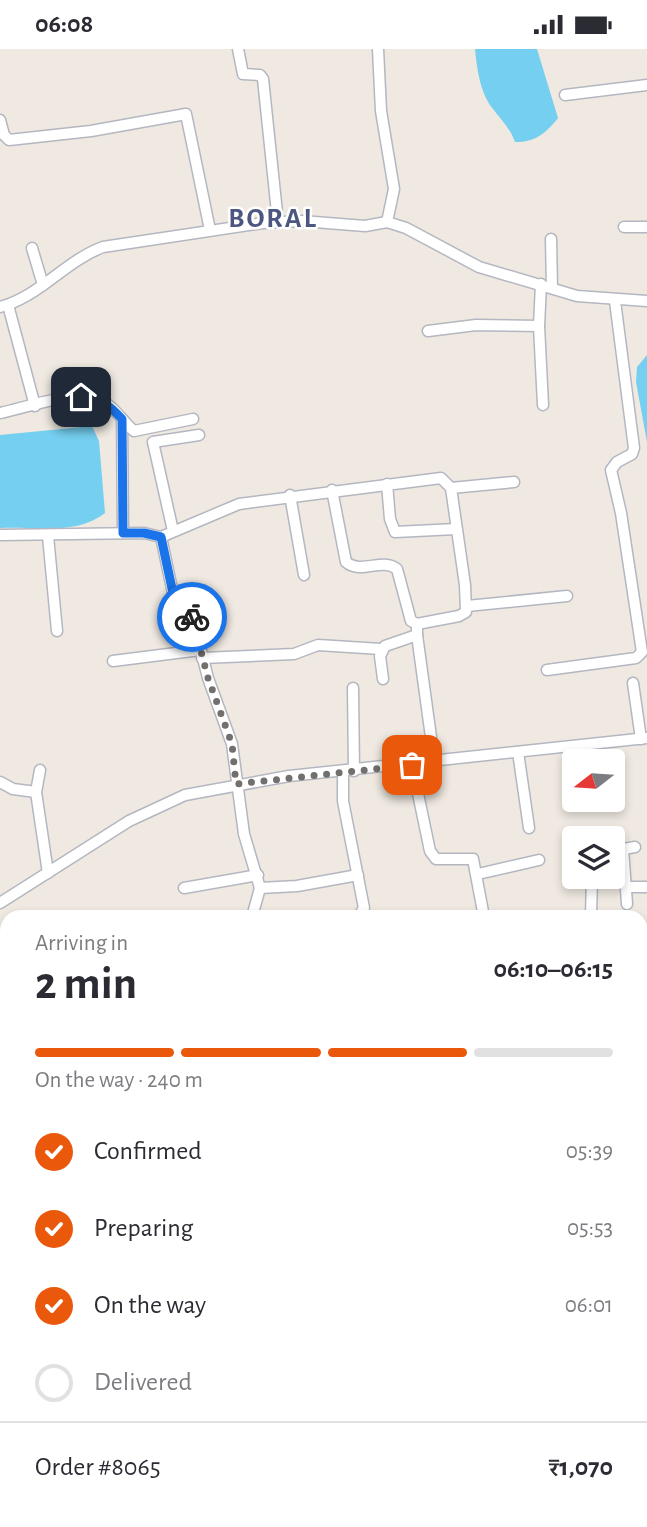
<!DOCTYPE html>
<meta charset="utf-8">
<style>
:root{--surface:#fff;--page:#f2f2f3;--text:#2b2b33;--muted:#7c7c81;--line:#e1e1e2;--accent:#ea580c}
body{margin:0;font-family:"Alegreya Sans",sans-serif;background:var(--page);color:var(--text);height:100vh;display:flex;flex-direction:column;font-size:26px;white-space:nowrap}
*{box-sizing:border-box;margin:0}
p{font-size:23px;color:var(--muted)}
.icon{flex:none;width:38px;height:38px;fill:none;stroke:currentColor;stroke-width:2;stroke-linecap:round;stroke-linejoin:round}
.map{position:relative;flex:1;overflow:hidden}
.sheet{position:absolute;left:0px;top:861px;width:648px;height:618px;display:flex;flex-direction:column;background:var(--surface);border-radius:21px 21px 0 0;box-shadow:0 4px 10px #0003}
.sheet>*{flex:none}
.needle{width:46px;rotate:253deg}
.buttons{position:absolute;left:562px;top:700px;display:grid;gap:14px}
.buttons a{display:grid;place-items:center;width:63px;height:63px;border-radius:7px;background:var(--surface);box-shadow:0 4px 10px #0003;font-size:35px}
.pin{position:absolute;display:grid;place-items:center;width:60px;height:60px;color:#fff;margin:-30px;border-radius:14px;box-shadow:0 4px 10px #0006}
.courier{position:absolute;display:grid;place-items:center;width:70px;height:70px;margin:-35px;border:5px solid #1a73e8;border-radius:50%;background:#fff;color:#222;box-shadow:0 2px 9px #0007}
.headline em{font-style:normal;font-weight:700}
.headline div{display:flex;flex-direction:column-reverse}
.headline{display:flex;align-items:center;justify-content:space-between;height:119px;padding:0 35px}
h1{font-size:46px;font-weight:700;line-height:52px}
.bar{display:grid;grid-template-columns:repeat(4,1fr);gap:10px 7px;align-content:center;height:84px;padding:0 35px}
.bar i{height:9px;border-radius:5px;background:var(--line)}
.bar .on{background:var(--accent)}
.bar p{grid-column:span 4}
.line{display:flex;align-items:center;gap:18px;padding:0 35px;border-top:2px solid var(--line)}
.line div{flex:1}
ol{padding:0 35px;list-style:none}
li{display:flex;align-items:center;gap:21px;height:77px}
li p{margin-inline-start:auto}
li .icon{padding:7px;border-radius:50%;background:var(--accent);color:#fff;stroke-width:4}
li:last-child{color:var(--muted)}
li i{width:38px;height:38px;border:4px solid var(--line);border-radius:50%}
.status{display:flex;justify-content:space-between;align-items:center;height:49px;padding:0 35px;background:var(--surface);direction:ltr}
.status svg{height:19px;fill:currentColor}
.map>svg:first-child{display:block}
.water{fill:#75cff0}
.lines{fill:none;stroke-linecap:round;stroke-linejoin:round}
.minor-casing{stroke:#b4b7c1;stroke-width:13}
.minor{stroke:#fff;stroke-width:10}
.done{stroke:#726f6d;stroke-width:7;stroke-dasharray:0 12.6}
.route{stroke:#1a73e8;stroke-width:9}
.labels{text-anchor:middle;dominant-baseline:central;stroke-width:5;stroke-linejoin:round;paint-order:stroke}
.district-label{font-size:28px;font-weight:bold;letter-spacing:2px;fill:#4d5680;stroke:#fff}
</style>
<div class="status"><b>06:08</b><svg viewBox="0 0 49 12"><path d="M0 12V9h3v3zM5 12V6h3v6zM10 12V3h3v9zM15 12V0h3v12zM26 1h20v11H26zM47 4h2v5h-2z"/></svg></div>
<div class="map">
<svg width="647" height="1478" viewBox="0 0 647 1478">
<rect width="100%" height="100%" fill="#efe9e1"/>
<g class="water">
<path d="M475,0H537L558,69C545,85 535,93 515,93C510,79 502,72 493,60C480,44 477,20 475,0Z"/>
<polygon points="647,306 647,393 636,333 637,318"/>
<path d="M92,377L99,392L105,464C75,487 36,477 0,479V386Z"/>
<polygon points="7,1061 7,1161 0,1161 0,1062"/>
<polygon points="0,1295 7,1297 7,1374 0,1370"/>
<polygon points="225,1472 319,1472 320,1478 208,1478"/>
</g>
<g class="lines">
<defs>
<g id="minor">
<polyline points="238,0 243,25 260,26 263,30 278,173"/>
<polyline points="378,0 381,62 394,140 387,173"/>
<polyline points="565,46 647,36"/>
<polyline points="0,71 4,86 9,91 91,82 186,65 210,181"/>
<polyline points="624,178 647,178"/>
<polyline points="551,190 552,239"/>
<polyline points="32,199 43,236"/>
<polyline points="541,235 539,277 543,356"/>
<polyline points="8,256 35,357"/>
<path d="M0,258C39,248 65,212 103,198L263,174L302,172L365,177L387,173L406,179L479,218L577,247L647,252"/>
<polyline points="428,282 476,276 539,277"/>
<path d="M0,364C24,359 75,341 97,350C113,355 122,372 134,382L193,370"/>
<polyline points="122,370 123,484"/>
<polyline points="387,435 390,470 395,483 456,480"/>
<polyline points="451,439 514,433"/>
<path d="M332,441L346,513C361,526 382,508 397,520L411,572L417,575"/>
<polyline points="290,446 304,526"/>
<polyline points="173,482 153,393 199,386"/>
<polyline points="0,486 144,484 161,488 174,549 193,570 208,629 232,695 244,785 260,839 252,868"/>
<polyline points="48,487 57,582"/>
<polyline points="161,488 239,455 441,429 451,439 465,536 466,563 459,567 417,575 417,586 385,597 380,607 383,630"/>
<polyline points="467,557 567,547"/>
<polyline points="417,586 434,710"/>
<polyline points="202,609 294,605 318,596 381,600"/>
<polyline points="113,612 200,601"/>
<polyline points="547,621 636,609 642,603 621,464 611,421 617,413 632,405 634,399 615,252"/>
<polyline points="633,634 641,690"/>
<polyline points="353,639 354,722"/>
<polyline points="518,703 529,779"/>
<polyline points="412,716 430,802 436,810 473,810 484,868"/>
<polyline points="40,721 36,743 48,824"/>
<polyline points="343,723 343,752 364,859 358,868"/>
<polyline points="0,733 13,740 36,743"/>
<polyline points="623,800 627,855"/>
<polyline points="612,802 635,798"/>
<polyline points="478,825 539,811"/>
<polyline points="626,838 647,838"/>
<polyline points="184,839 258,826"/>
<polyline points="260,839 297,837 358,826"/>
<polyline points="0,854 129,772 185,746 289,727 647,689"/>
<polyline points="591,868 592,828"/>
<polyline points="640,901 647,899"/>
<polyline points="0,915 7,926"/>
<polyline points="640,975 647,975"/>
<polyline points="641,1067 642,1039 647,1031"/>
<polyline points="640,1155 647,1155"/>
<polyline points="640,1221 647,1221"/>
<polyline points="0,1251 7,1250"/>
<polyline points="640,1398 647,1397"/>
<polyline points="0,1458 7,1465"/>
<polyline points="15,1472 21,1478"/>
<polyline points="340,1472 341,1478"/>
<polyline points="454,1472 455,1478"/>
<polyline points="187,1478 205,1472"/>
</g>
</defs>
<use href="#minor" class="minor-casing"/>
<use href="#minor" class="minor"/>
</g>
<g class="lines">
<polyline class="done" points="192,568 208,629 232,695 236,735 412,716"/>
<path class="route" d="M81,348C100,349 109,356 122,370L123,484H144L161,488L174,549L192,568"/>
</g>
<g class="labels">
<g class="district-label">
<text x="273" y="170">BORAL</text>
</g>
</g>
</svg>
<div class="buttons">
<a><svg class="needle" viewBox="-14 -14 28 28"><path d="M0-13l5 13h-10z" fill="#e53935"/><path d="M0 13l5-13h-10z" fill="#7c7c81"/></svg></a>
<a><svg class="icon" aria-label="layers" viewBox="0 0 24 24"><path d="M12 4l9 5-9 5-9-5zM3 14l9 5 9-5"/></svg></a>
</div>
<div class="pin" style="left:412px;top:716px;background:#ea580c"><svg class="icon" aria-label="bag" viewBox="0 0 24 24"><path d="M5 8h14l-1 12H6zM9 8a3 3 0 0 1 6 0"/></svg></div>
<div class="pin" style="left:81px;top:348px;background:#1f2937"><svg class="icon" aria-label="home" viewBox="0 0 24 24"><path d="M3 11l9-7 9 7M6 9v11h12V9"/></svg></div>
<div class="courier" style="left:192px;top:568px"><svg class="icon" aria-label="bike" viewBox="0 0 24 24"><circle cx="6" cy="16" r="4"/><circle cx="18" cy="16" r="4"/><path d="M6 16l4-8h5l3 8M10 8l3 8H6M13 5h3"/></svg></div>
<section class="sheet">
<div class="headline"><div><h1>2 min</h1><p>Arriving in</p></div><em>06:10–06:15</em></div>
<div class="bar"><i class="on"></i><i class="on"></i><i class="on"></i><i></i><p>On the way · 240 m</p></div>
<ol>
<li><svg class="icon" aria-label="check" viewBox="0 0 24 24"><path d="M5 12l5 5 9-10"/></svg>Confirmed<p>05:39</p></li>
<li><svg class="icon" aria-label="check" viewBox="0 0 24 24"><path d="M5 12l5 5 9-10"/></svg>Preparing<p>05:53</p></li>
<li><svg class="icon" aria-label="check" viewBox="0 0 24 24"><path d="M5 12l5 5 9-10"/></svg>On the way<p>06:01</p></li>
<li><i></i>Delivered</li>
</ol>
<div class="line" style="height:91px"><div>Order #8065</div><b>₹1,070</b></div>
</section>
</div>
